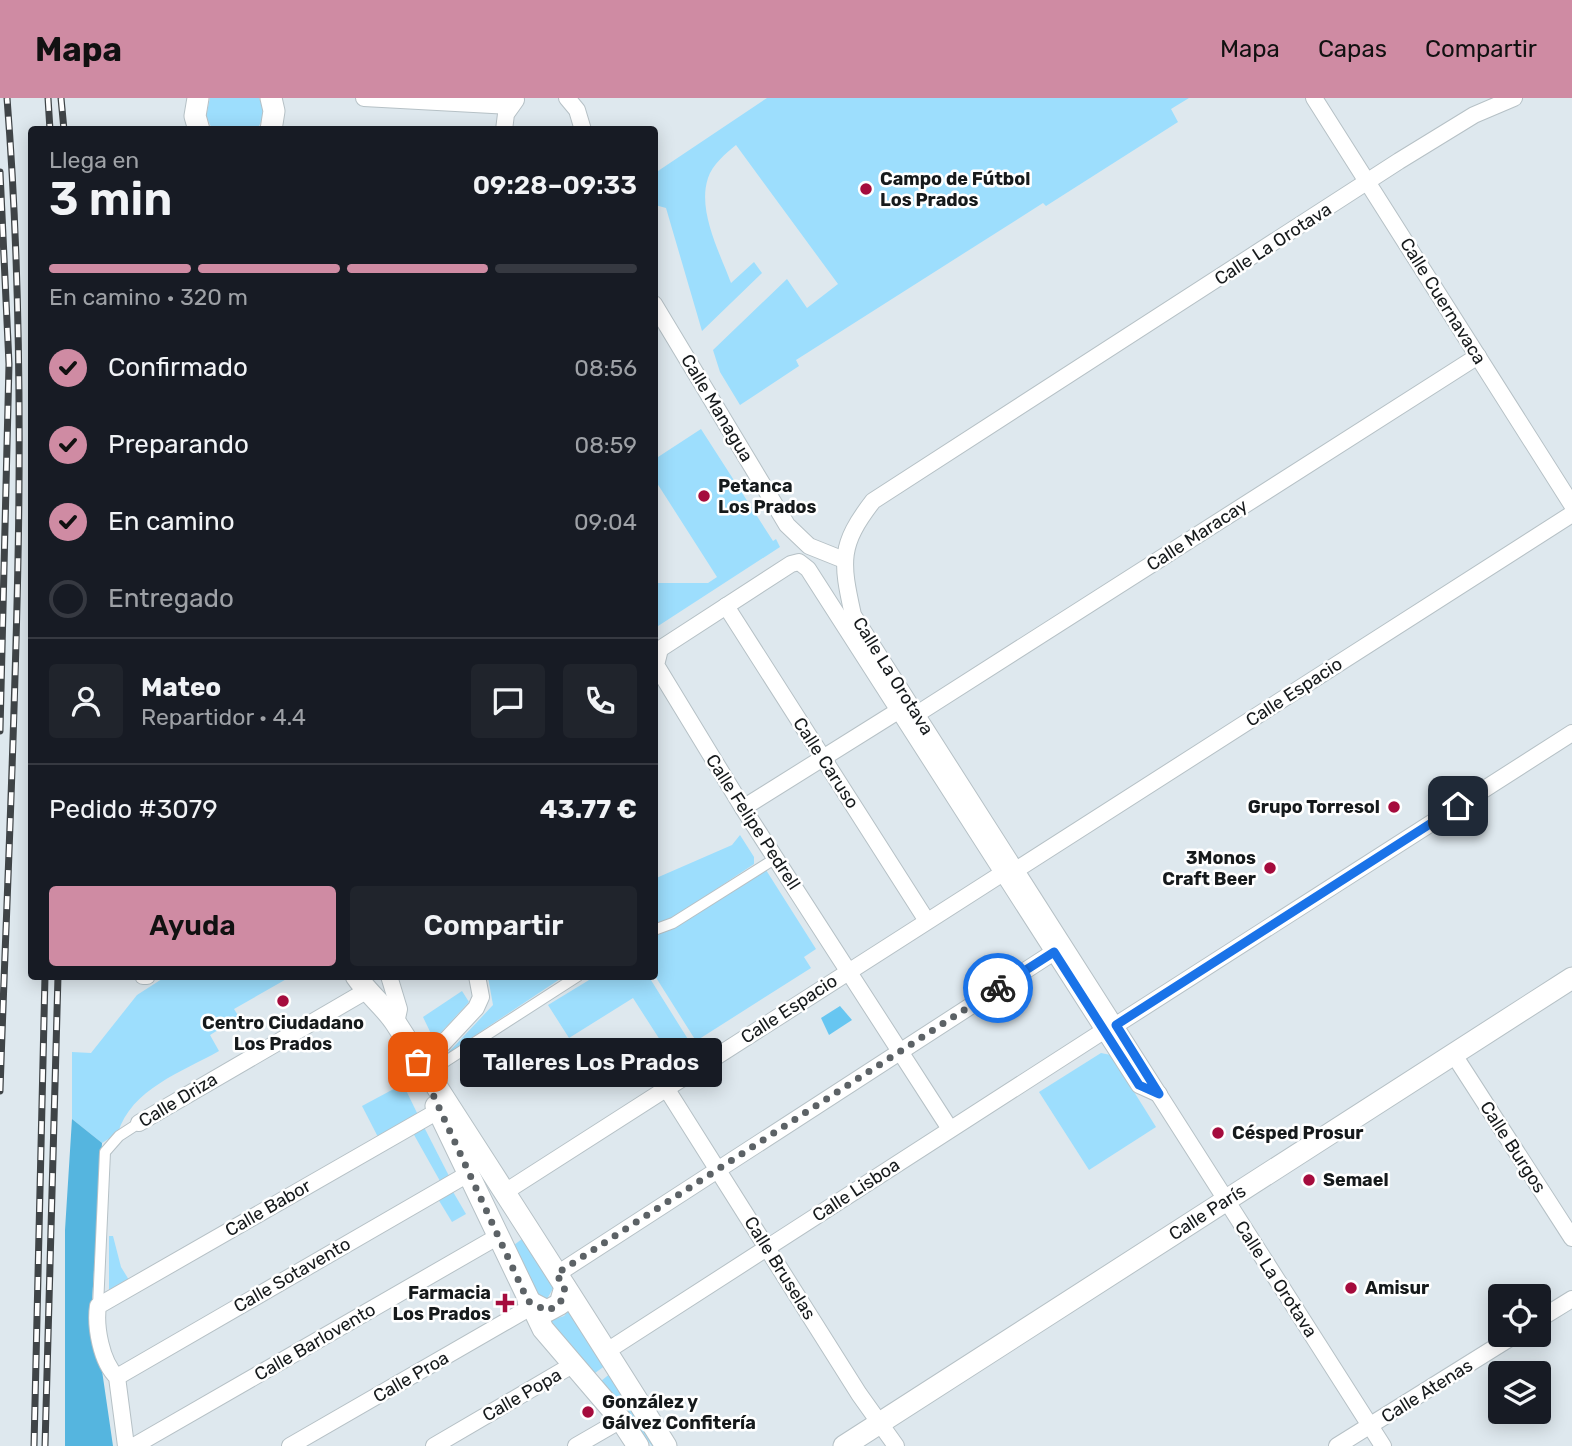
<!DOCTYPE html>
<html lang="es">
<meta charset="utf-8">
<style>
:root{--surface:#171b24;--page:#20242c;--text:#f1f3f6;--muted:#9ea1a6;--line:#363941;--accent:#cf8ba3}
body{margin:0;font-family:Rubik,sans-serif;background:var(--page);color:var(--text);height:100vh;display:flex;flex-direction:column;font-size:26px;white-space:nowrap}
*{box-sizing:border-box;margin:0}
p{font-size:23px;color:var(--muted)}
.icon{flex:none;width:38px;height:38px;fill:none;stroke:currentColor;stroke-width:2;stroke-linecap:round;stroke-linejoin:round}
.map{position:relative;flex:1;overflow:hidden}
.panel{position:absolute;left:28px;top:28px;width:630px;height:854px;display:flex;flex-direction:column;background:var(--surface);border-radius:7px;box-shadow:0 4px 18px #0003}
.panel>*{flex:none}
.buttons{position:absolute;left:1488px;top:1186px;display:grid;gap:14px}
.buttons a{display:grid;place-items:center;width:63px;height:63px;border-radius:7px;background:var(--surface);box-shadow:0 4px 18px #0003;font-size:35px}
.pin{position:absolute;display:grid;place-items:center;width:60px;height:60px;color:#fff;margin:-30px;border-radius:14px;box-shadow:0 4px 10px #0006}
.courier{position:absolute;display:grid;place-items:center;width:70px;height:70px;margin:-35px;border:5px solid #1a73e8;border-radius:50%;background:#fff;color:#222;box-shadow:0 2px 9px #0007}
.bubble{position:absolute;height:49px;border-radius:7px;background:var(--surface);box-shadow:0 4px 18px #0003;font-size:23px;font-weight:600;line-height:49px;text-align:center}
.overview em{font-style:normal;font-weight:600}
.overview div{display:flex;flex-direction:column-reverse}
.overview{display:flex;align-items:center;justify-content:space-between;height:119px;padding:0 21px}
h1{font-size:46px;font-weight:600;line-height:52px}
.bar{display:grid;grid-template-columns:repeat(4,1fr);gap:10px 7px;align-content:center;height:84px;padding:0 21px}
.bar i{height:9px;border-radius:5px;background:var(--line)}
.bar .current{background:var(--accent)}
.bar p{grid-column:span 4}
.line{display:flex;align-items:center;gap:18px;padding:0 21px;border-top:2px solid var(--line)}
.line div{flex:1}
.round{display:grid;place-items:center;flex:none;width:74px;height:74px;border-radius:7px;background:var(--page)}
ol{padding:0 21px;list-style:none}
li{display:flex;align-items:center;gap:21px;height:77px}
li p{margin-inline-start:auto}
li .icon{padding:7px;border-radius:50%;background:var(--accent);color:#111;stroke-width:4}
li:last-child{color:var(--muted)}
li i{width:38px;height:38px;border:4px solid var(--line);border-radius:50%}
.button{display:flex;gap:14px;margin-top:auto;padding:14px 21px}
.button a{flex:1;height:80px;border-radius:7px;background:var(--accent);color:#111;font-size:28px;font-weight:600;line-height:80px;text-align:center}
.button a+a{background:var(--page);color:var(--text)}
header{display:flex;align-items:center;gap:42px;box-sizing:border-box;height:98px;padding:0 35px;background:var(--accent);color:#111}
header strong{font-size:33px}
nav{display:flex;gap:38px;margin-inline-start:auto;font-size:24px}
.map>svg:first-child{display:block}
.green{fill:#9ddefd}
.forest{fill:#55b5df}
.water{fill:#67c6f1}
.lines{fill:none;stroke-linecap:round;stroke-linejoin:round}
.pedestrian-casing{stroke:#b6c1c6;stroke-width:12}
.minor-casing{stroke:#b6c1c6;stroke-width:18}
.secondary-casing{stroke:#b6c1c6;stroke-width:23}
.pedestrian{stroke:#fff;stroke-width:10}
.minor{stroke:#fff;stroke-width:16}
.secondary{stroke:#fff;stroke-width:21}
.rail-casing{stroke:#3f4447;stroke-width:7}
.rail{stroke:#fff;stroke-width:4.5;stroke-dasharray:13;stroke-linecap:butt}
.done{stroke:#5c6266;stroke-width:7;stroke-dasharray:0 12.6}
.route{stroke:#1a73e8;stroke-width:9}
.poi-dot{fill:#a50c3d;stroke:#fff;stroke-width:2.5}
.labels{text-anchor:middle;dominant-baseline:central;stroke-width:5;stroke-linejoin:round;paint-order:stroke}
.poi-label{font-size:18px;font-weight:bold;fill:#161a1c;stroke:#fff;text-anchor:start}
.street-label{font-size:18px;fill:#161a1c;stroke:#fff}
</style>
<header>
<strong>Mapa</strong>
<nav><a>Mapa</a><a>Capas</a><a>Compartir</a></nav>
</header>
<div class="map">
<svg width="1572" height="1348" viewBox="0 0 1572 1348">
<rect width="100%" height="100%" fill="#dee8ee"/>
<g class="green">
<path d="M210,0H259C265,10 264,22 257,31H212L206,18Z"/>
<path d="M767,0H1189L1171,11L1178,24L1046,108L1043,105L796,262L799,268L740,307L720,274L713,252L787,181L807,210L838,186L736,47C726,55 712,67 708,80C697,113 720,155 731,185L754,164L762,175L702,233L666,110L655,107V75Z"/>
<polygon points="701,331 773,443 776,441 780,449 655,530 655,485 708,485 717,479 655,382 655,361"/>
<polygon points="740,737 754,759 754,766 671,821 655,826 654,781 732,747"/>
<polygon points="766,772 816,851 804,859 811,870 696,943 655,878 655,836"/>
<path d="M165,879H290L234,911L239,919L210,937L219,953C182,974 131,991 118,1035L102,1045L72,1021V954L91,955L137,897Z"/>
<polygon points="488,879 563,879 447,956 493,907"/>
<polygon points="594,879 649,879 691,946 671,959 633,900 569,940 548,907"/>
<polygon points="462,893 469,904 434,942 423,919"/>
<polygon points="1101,955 1111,957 1156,1029 1089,1072 1039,994"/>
<polygon points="403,986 418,1017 378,1039 362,1008"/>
<polygon points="424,1029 449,1078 440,1083 413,1035"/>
<polygon points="452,1092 466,1116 452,1124 438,1101"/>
<polygon points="109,1138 113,1138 121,1169 129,1182 109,1193"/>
<polygon points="522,1141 528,1143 555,1187 547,1201 538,1201 514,1147"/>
<polygon points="570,1211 606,1267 595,1275 549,1223 564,1218"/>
<polygon points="611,1275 657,1348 652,1348 601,1283"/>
</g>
<polygon class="forest" points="72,1021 102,1045 92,1204 113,1348 65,1348 65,1132"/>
<polygon class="water" points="840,908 852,922 829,937 821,920"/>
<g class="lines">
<defs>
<g id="pedestrian">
<polyline points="654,832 673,825 776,760"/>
<polyline points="426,976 578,878"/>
<polyline points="98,1208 105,1054 119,1038 139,1025"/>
</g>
<g id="minor">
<polyline points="364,0 511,8"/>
<polyline points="567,0 577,12 583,32"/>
<polyline points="1314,0 1572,407"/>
<polyline points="504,32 506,16 516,2"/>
<polyline points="654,206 787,427 809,448 844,462"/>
<polyline points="726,508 927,823"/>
<polyline points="917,616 1478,258"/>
<polyline points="743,710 898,613"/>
<polyline points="1016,772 1572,416"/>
<polyline points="143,878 147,878"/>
<polyline points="389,878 399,911 396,925"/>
<polyline points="1116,927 1572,635"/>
<polyline points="1454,957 1572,1140"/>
<polyline points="421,969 476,910 481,899 477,878"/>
<polyline points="666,990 859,1296 896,1348"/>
<polyline points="139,1025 366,893"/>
<polyline points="950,1031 743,710 656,567 660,551 791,466 799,464 808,471 1139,987 1159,996"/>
<polyline points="505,1094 1003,775"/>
<polyline points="557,1176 1054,854"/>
<polyline points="1538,1222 1572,1201"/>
<polyline points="607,1253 1105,932"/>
<polyline points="117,1279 468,1076"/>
<path d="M126,1348L117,1279C101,1264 95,1228 98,1208L438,1013"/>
<polyline points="134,1348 497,1139"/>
<polyline points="290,1348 531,1209"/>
<polyline points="434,1348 574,1266"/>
<polyline points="576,1348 621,1322"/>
<polyline points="1337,1348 1515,1237"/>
<path d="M1383,1348L853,517C841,463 839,447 873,403L1399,63L1474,17L1514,0"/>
</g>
<g id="secondary">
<polyline points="198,0 195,18 199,32"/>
<polyline points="271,32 274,13 271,0"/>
<path d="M356,878C368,896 386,909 397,927C487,1067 578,1207 666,1348"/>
<polyline points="436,1008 543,1231 621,1322 638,1348"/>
<polyline points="528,1203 547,1213 560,1206 565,1189"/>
<path id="s1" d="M844,1348L1572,880"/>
</g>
</defs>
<use href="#pedestrian" class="pedestrian-casing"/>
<use href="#minor" class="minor-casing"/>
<use href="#secondary" class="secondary-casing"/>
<use href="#pedestrian" class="pedestrian"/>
<use href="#minor" class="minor"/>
<use href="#secondary" class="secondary"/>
<defs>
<g id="rail">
<polyline points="48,0 50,32"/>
<polyline points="61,0 64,32"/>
<polyline points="0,74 9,266 0,633"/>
<path d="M0,993C11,662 33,330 7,0"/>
<polyline points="34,1348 45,878"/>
<polyline points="45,1348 58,878"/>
</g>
</defs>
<use href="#rail" class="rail-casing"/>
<use href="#rail" class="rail"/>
</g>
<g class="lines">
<polyline class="done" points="418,964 528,1203 547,1213 560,1206 565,1189 556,1176 998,890"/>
<polyline class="route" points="998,890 1054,854 1139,987 1159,996 1116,927 1458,708"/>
</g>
<g class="poi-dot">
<circle cx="866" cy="91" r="7"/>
<circle cx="704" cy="398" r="7"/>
<circle cx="1394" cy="709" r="7"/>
<circle cx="1270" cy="770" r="7"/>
<circle cx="283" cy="903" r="7"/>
<circle cx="1218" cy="1035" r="7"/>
<circle cx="1309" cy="1082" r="7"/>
<circle cx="1351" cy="1190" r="7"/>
<path d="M501.5 1194.5h7v7h7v7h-7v7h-7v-7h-7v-7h7z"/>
<circle cx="588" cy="1314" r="7"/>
</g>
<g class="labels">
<g class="poi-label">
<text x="880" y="81">Campo de Fútbol<tspan x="880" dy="21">Los Prados</tspan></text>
<text x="718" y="388">Petanca<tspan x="718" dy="21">Los Prados</tspan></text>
<text x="1380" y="709" text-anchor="end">Grupo Torresol</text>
<text x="1256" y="760" text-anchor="end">3Monos<tspan x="1256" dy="21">Craft Beer</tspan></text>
<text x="283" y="925" text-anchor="middle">Centro Ciudadano<tspan x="283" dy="21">Los Prados</tspan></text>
<text x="1232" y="1035">Césped Prosur</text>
<text x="1323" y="1082">Semael</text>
<text x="1365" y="1190">Amisur</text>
<text x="491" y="1195" text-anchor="end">Farmacia<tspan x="491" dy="21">Los Prados</tspan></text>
<text x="602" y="1304">González y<tspan x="602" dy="21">Gálvez Confitería</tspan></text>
</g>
<g class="street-label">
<text transform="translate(1273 146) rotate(-33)">Calle La Orotava</text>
<text transform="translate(1443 203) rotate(58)">Calle Cuernavaca</text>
<text transform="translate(717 310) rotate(59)">Calle Managua</text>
<text transform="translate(1197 437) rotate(-33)">Calle Maracay</text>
<text transform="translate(893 578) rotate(58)">Calle La Orotava</text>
<text transform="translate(1294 594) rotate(-33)">Calle Espacio</text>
<text transform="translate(826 665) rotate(57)">Calle Caruso</text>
<text transform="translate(753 724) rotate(57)">Calle Felipe Pedrell</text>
<text transform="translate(789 911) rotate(-33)">Calle Espacio</text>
<text transform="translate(178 1002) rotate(-31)">Calle Driza</text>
<text transform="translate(1513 1049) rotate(57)">Calle Burgos</text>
<text transform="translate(856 1092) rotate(-33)">Calle Lisboa</text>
<text transform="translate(268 1110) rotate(-30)">Calle Babor</text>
<text stroke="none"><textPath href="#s1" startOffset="432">Calle París</textPath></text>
<text transform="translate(780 1170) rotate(58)">Calle Bruselas</text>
<text transform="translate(292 1177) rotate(-30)">Calle Sotavento</text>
<text transform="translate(1276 1181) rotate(57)">Calle La Orotava</text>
<text transform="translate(315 1244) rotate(-30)">Calle Barlovento</text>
<text transform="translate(411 1279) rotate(-30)">Calle Proa</text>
<text transform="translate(1427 1293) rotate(-32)">Calle Atenas</text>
<text transform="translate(522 1297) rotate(-30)">Calle Popa</text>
</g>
</g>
</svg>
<div class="buttons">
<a><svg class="icon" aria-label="locate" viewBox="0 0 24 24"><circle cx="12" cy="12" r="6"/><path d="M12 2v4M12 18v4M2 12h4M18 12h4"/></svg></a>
<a><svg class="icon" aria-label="layers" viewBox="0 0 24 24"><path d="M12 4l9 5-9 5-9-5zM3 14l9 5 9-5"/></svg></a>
</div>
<div class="pin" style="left:418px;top:964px;background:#ea580c"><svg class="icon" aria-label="bag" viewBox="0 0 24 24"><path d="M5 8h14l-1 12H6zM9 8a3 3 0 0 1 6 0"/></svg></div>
<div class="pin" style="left:1458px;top:708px;background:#1f2937"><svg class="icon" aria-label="home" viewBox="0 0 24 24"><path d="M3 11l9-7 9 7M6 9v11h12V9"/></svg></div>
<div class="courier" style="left:998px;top:890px"><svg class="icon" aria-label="bike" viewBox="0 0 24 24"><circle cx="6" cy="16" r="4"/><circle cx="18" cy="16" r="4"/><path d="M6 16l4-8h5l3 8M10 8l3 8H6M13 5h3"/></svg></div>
<div class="bubble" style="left:460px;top:940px;width:262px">Talleres Los Prados</div>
<section class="panel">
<div class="overview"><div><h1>3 min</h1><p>Llega en</p></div><em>09:28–09:33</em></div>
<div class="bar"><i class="current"></i><i class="current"></i><i class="current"></i><i></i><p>En camino · 320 m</p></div>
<ol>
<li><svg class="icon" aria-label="check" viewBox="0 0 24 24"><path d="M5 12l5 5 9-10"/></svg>Confirmado<p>08:56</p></li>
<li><svg class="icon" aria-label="check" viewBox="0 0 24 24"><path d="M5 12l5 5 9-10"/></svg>Preparando<p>08:59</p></li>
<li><svg class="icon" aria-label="check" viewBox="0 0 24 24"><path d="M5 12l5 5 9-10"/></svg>En camino<p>09:04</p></li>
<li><i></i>Entregado</li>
</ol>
<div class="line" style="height:126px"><a class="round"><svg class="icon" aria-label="person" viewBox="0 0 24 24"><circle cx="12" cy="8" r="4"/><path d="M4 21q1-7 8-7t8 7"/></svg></a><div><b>Mateo</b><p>Repartidor · 4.4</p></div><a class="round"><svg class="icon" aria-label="chat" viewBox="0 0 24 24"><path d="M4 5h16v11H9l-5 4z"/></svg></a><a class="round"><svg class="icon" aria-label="phone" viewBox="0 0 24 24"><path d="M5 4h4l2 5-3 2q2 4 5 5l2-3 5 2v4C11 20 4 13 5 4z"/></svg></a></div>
<div class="line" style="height:91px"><div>Pedido #3079</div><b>43.77 €</b></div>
<div class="button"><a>Ayuda</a><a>Compartir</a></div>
</section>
</div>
